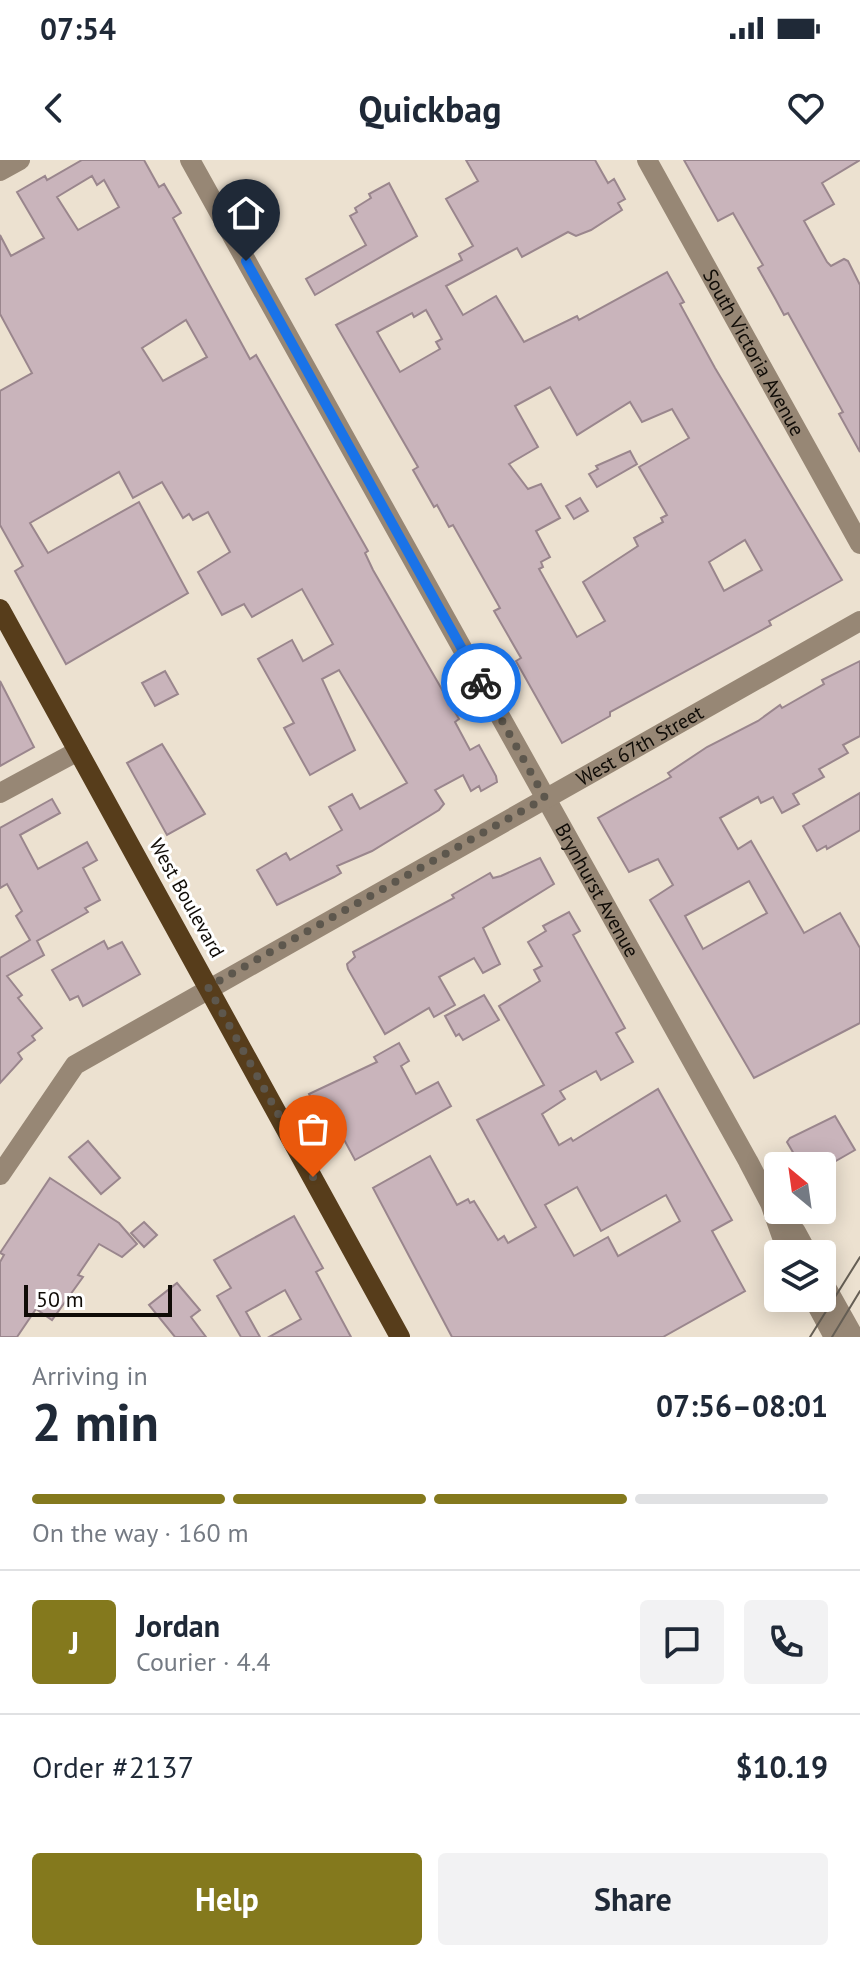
<!DOCTYPE html>
<meta charset="utf-8">
<style>
:root{--surface:#fff;--page:#f2f2f3;--text:#1f2937;--muted:#747a83;--line:#e0e1e3;--accent:#84791d}
body{margin:0;font-family:"PT Sans",sans-serif;background:var(--page);color:var(--text);height:100vh;display:flex;flex-direction:column;font-size:30px;white-space:nowrap}
*{box-sizing:border-box;margin:0}
p{font-size:26px;color:var(--muted)}
.icon{flex:none;width:44px;height:44px;fill:none;stroke:currentColor;stroke-width:2;stroke-linecap:round;stroke-linejoin:round}
.map{position:relative;height:1177px;overflow:hidden}
.panel{display:flex;flex-direction:column;background:var(--surface);flex:1}
.panel>*{flex:none}
.needle{width:52px;rotate:331deg}
.fabs{position:absolute;left:764px;top:992px;display:grid;gap:16px}
.fabs a{display:grid;place-items:center;width:72px;height:72px;border-radius:8px;background:var(--surface);box-shadow:0 4px 20px #0003;font-size:40px}
.scale{position:absolute;left:24px;bottom:20px;width:148px;box-sizing:border-box;padding-left:8px;border:4px solid #100c07;border-top:0;font-size:22px;line-height:28px;white-space:nowrap;color:#100c07;-webkit-text-stroke:6px #fff;paint-order:stroke}
.pin{position:absolute;display:grid;place-items:center;width:68px;height:68px;color:#fff;margin:-82px -34px;border-radius:50% 50% 50% 0;rotate:-45deg;box-shadow:0 0 8px #0007}
.pin .icon{rotate:45deg}
.courier{position:absolute;display:grid;place-items:center;width:80px;height:80px;margin:-40px;border:6px solid #1a73e8;border-radius:50%;background:#fff;color:#222;box-shadow:0 2px 10px #0007}
.summary em{font-style:normal;font-weight:700}
.summary div{display:flex;flex-direction:column-reverse}
.summary{display:flex;align-items:center;justify-content:space-between;height:136px;padding:0 32px}
h1{font-size:52px;font-weight:700;line-height:60px}
.bar{display:grid;grid-template-columns:repeat(4,1fr);gap:12px 8px;align-content:center;height:96px;padding:0 32px}
.bar i{height:10px;border-radius:6px;background:var(--line)}
.bar .active{background:var(--accent)}
.bar p{grid-column:span 4}
.line{display:flex;align-items:center;gap:20px;padding:0 32px;border-top:2px solid var(--line)}
.line div{flex:1}
.round{display:grid;place-items:center;flex:none;width:84px;height:84px;border-radius:8px;background:var(--page)}
.primary-button{display:flex;gap:16px;margin-top:auto;padding:16px 32px}
.primary-button a{flex:1;height:92px;border-radius:8px;background:var(--accent);color:#fff;font-size:32px;font-weight:700;line-height:92px;text-align:center}
.primary-button a+a{background:var(--page);color:var(--text)}
.status{display:flex;justify-content:space-between;align-items:center;height:56px;padding:0 40px;background:var(--surface);direction:ltr}
.status svg{height:22px;fill:currentColor}
header{display:flex;justify-content:space-between;align-items:center;height:104px;padding:0 32px;background:var(--surface);font-size:36px;font-weight:700}
.map>svg:first-child{display:block}
.building{fill:#c9b4bb;stroke:#9a868d;stroke-width:2;fill-rule:evenodd}
.lines{fill:none;stroke-linecap:round;stroke-linejoin:round}
.minor{stroke:#978775;stroke-width:20}
.major{stroke:#573d1b;stroke-width:20}
.tram{stroke:#665f55;stroke-width:2}
.done{stroke:#5d574d;stroke-width:8;stroke-dasharray:0 14.4}
.route{stroke:#1a73e8;stroke-width:10}
.labels{text-anchor:middle;dominant-baseline:central;stroke-width:6;stroke-linejoin:round;paint-order:stroke}
.street-label{font-size:20px;fill:#100c07;stroke:#fff}
</style>
<div class="status"><b>07:54</b><svg viewBox="0 0 49 12"><path d="M0 12V9h3v3zM5 12V6h3v6zM10 12V3h3v9zM15 12V0h3v12zM26 1h20v11H26zM47 4h2v5h-2z"/></svg></div>
<header><svg class="icon" aria-label="back" viewBox="0 0 24 24"><path d="M15 5l-7 7 7 7"/></svg>Quickbag<svg class="icon" aria-label="heart" viewBox="0 0 24 24"><path d="M12 20l-8-8c-3-5 5-10 8-4 3-6 11-1 8 4z"/></svg></header>
<div class="map">
<svg width="860" height="1177" viewBox="0 0 860 1177">
<rect width="100%" height="100%" fill="#ece1d0"/>
<g class="building">
<path d="M82,0H144L159,27L164,24L181,53L173,58L250,199L256,195L351,361L368,391L365,393L373,410L459,559L455,562L470,590L479,585L496,616L497,622L481,631L479,626L471,631L463,615L435,630L444,644L439,650L372,691L337,706L341,713L334,717L277,745L257,710L286,693L290,700L342,670L329,647L352,634L360,649L407,623L339,510L322,519L355,590L310,615L284,568L294,563L258,499L292,480L303,501L333,484L302,429L252,457L244,444L222,455L198,412L230,392L208,352L193,360L189,354L183,358L162,322L133,338L119,312L30,363L48,393L139,342L188,433L66,504L15,411L23,406L0,365V231L32,213L0,154V75L11,96L44,78L17,32L45,16L47,20ZM92,16L97,25L104,20L119,47L78,70L57,37ZM186,160L207,197L163,221L142,188Z"/>
<path d="M466,0H595L608,23L614,19L625,39L618,43L622,50L591,70L576,76L568,72L522,97L517,88L446,126L463,155L496,136L524,182L577,156L579,160L667,112L684,142L680,144L715,208L842,420L769,461L771,465L610,552V556L562,583L516,501L521,498L494,451L500,448L453,365L449,367L437,345L434,347L413,310L418,307L336,165L462,100L459,94L473,86L446,39L478,21ZM426,150L442,179L436,182L440,189L400,212L377,172L412,153L414,157ZM550,227L577,275L630,242L642,262L672,249L689,278L639,307L667,355L661,358L663,362L634,378L638,386L583,422L605,461L577,477L539,409L543,407L541,402L550,397L536,371L560,358L541,324L528,329L509,304L538,287L515,246ZM745,380L762,410L724,431L709,402Z"/>
<polygon points="684,0 860,0 822,23 834,44 804,61 827,102 831,106 844,99 848,101 860,125 860,292 839,254 843,252 788,153 784,155 776,140 758,108 763,105 760,100 733,53 718,61"/>
<polygon points="389,23 417,76 315,135 306,119 366,85 350,56 357,52 355,48 371,38 369,34"/>
<polygon points="630,291 637,304 597,327 589,314 598,309 596,306"/>
<polygon points="580,338 588,351 574,359 566,346"/>
<path d="M860,501V576L843,585L848,593L819,609L824,617L793,634L799,644L782,653L773,637L761,643L758,637L720,658L738,689L751,681L804,773L840,753L860,788V863L754,918L650,740L673,725L658,699L629,712L598,658L671,617L668,613L707,587L758,561L780,545L782,548L824,524L822,520ZM749,721L767,753L703,789L685,756Z"/>
<polygon points="165,511 178,534 155,546 142,523"/>
<polygon points="0,521 34,587 0,606"/>
<polygon points="162,584 205,654 167,675 127,603"/>
<polygon points="860,633 860,670 827,689 826,686 817,691 803,666"/>
<polygon points="52,639 60,653 20,675 38,709 87,682 97,700 83,708 100,740 85,748 88,752 37,781 44,795 7,816 22,835 18,838 42,868 32,876 35,880 18,893 22,899 0,923 0,798 30,780 16,756 22,751 7,724 0,728 0,668"/>
<polygon points="540,698 554,724 483,768 500,804 483,813 474,798 439,817 455,845 434,857 429,848 385,874 348,809 347,804 355,797 353,792 454,738 452,735 490,713 493,718 501,716"/>
<path d="M569,752L580,771L573,775L625,868L616,873L633,902L601,920L596,911L560,931L565,939L542,954L559,985L571,978L573,981L658,929L732,1060L712,1071L745,1131L663,1177H452L373,1028L430,996L457,1045L468,1039L470,1043L474,1041L498,1080L504,1076L508,1083L536,1067L477,960L544,925L499,846L540,821L534,810L542,806L528,782L546,771L543,766ZM577,1027L601,1071L666,1035L680,1061L618,1096L608,1077L574,1096L545,1045Z"/>
<polygon points="104,781 108,789 122,782 140,814 83,846 78,836 70,840 52,810"/>
<polygon points="484,835 499,860 463,880 459,874 456,876 445,856"/>
<polygon points="399,883 409,901 401,906 416,934 438,922 451,946 355,1000 327,948 319,953 309,934 377,902 374,897"/>
<polygon points="835,956 855,990 827,1006 801,1006 787,982 790,978"/>
<polygon points="88,981 120,1018 101,1034 69,997"/>
<polygon points="50,1018 119,1063 137,1084 122,1097 99,1084 78,1115 83,1117 52,1160 36,1149 17,1177 0,1177 0,1102 4,1095 0,1093"/>
<polygon points="294,1056 323,1108 316,1112 351,1177 269,1177 301,1159 285,1130 246,1152 260,1177 241,1177 217,1136 231,1128 214,1100"/>
<polygon points="144,1062 157,1075 144,1087 131,1073"/>
<polygon points="177,1123 200,1150 191,1157 206,1177 175,1177 149,1145"/>
</g>
<g class="lines">
<g class="minor">
<path id="s1" d="M190,0L748,1001L770,1043L788,1094"/>
<path id="s2" d="M647,0L860,384"/>
<polyline points="0,11 20,0"/>
<polyline points="0,633 78,591"/>
<path id="s3" d="M0,1015L75,905L860,461"/>
<polyline points="773,1046 796,1072 808,1094"/>
<polyline points="822,1120 854,1177"/>
<polyline points="813,1138 834,1177"/>
</g>
<polyline class="major" points="0,449 400,1177"/>
<g class="tram">
<polyline points="810,1177 860,1097"/>
<polyline points="832,1177 860,1131"/>
</g>
</g>
<g class="lines">
<polyline class="done" points="313,1017 208,827 545,638 481,523"/>
<polyline class="route" points="246,101 481,523"/>
</g>
<g class="labels">
<g class="street-label">
<text stroke="none"><textPath href="#s2" startOffset="220">South Victoria Avenue</textPath></text>
<text stroke="none"><textPath href="#s3" startOffset="782">West 67th Street</textPath></text>
<text stroke="none"><textPath href="#s1" startOffset="836">Brynhurst Avenue</textPath></text>
<text transform="translate(187 738) rotate(61)">West Boulevard</text>
</g>
</g>
</svg>
<div class="fabs">
<a><svg class="needle" viewBox="-14 -14 28 28"><path d="M0-13l5 13h-10z" fill="#e53935"/><path d="M0 13l5-13h-10z" fill="#747a83"/></svg></a>
<a><svg class="icon" aria-label="layers" viewBox="0 0 24 24"><path d="M12 4l9 5-9 5-9-5zM3 14l9 5 9-5"/></svg></a>
</div>
<div class="scale">50 m</div>
<div class="pin" style="left:313px;top:1017px;background:#ea580c"><svg class="icon" aria-label="bag" viewBox="0 0 24 24"><path d="M5 8h14l-1 12H6zM9 8a3 3 0 0 1 6 0"/></svg></div>
<div class="pin" style="left:246px;top:101px;background:#1f2937"><svg class="icon" aria-label="home" viewBox="0 0 24 24"><path d="M3 11l9-7 9 7M6 9v11h12V9"/></svg></div>
<div class="courier" style="left:481px;top:523px"><svg class="icon" aria-label="bike" viewBox="0 0 24 24"><circle cx="6" cy="16" r="4"/><circle cx="18" cy="16" r="4"/><path d="M6 16l4-8h5l3 8M10 8l3 8H6M13 5h3"/></svg></div>
</div>
<section class="panel">
<div class="summary"><div><h1>2 min</h1><p>Arriving in</p></div><em>07:56–08:01</em></div>
<div class="bar"><i class="active"></i><i class="active"></i><i class="active"></i><i></i><p>On the way · 160 m</p></div>
<div class="line" style="height:144px"><b class="round" style="background:var(--accent);color:#fff">J</b><div><b>Jordan</b><p>Courier · 4.4</p></div><a class="round"><svg class="icon" aria-label="chat" viewBox="0 0 24 24"><path d="M4 5h16v11H9l-5 4z"/></svg></a><a class="round"><svg class="icon" aria-label="phone" viewBox="0 0 24 24"><path d="M5 4h4l2 5-3 2q2 4 5 5l2-3 5 2v4C11 20 4 13 5 4z"/></svg></a></div>
<div class="line" style="height:104px"><div>Order #2137</div><b>$10.19</b></div>
<div class="primary-button"><a>Help</a><a>Share</a></div>
</section>
